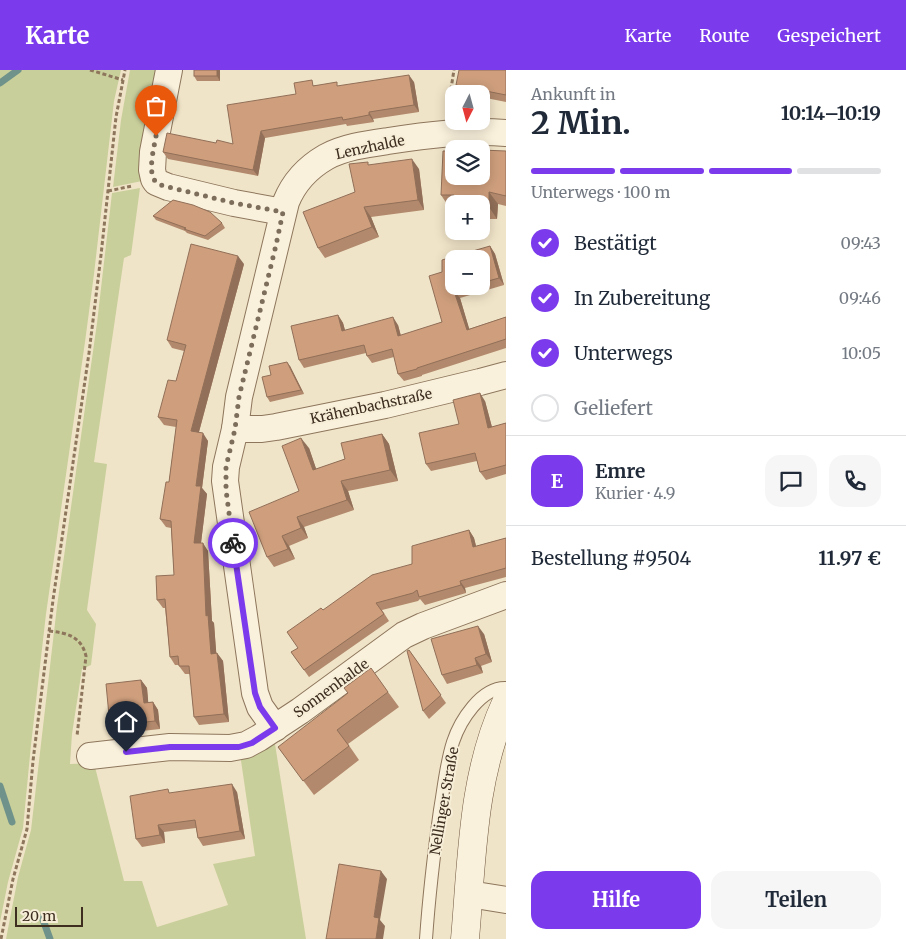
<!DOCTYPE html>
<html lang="de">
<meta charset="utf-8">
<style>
:root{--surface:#fff;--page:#f6f6f7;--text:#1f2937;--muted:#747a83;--line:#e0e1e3;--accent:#7c3aed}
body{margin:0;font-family:Merriweather,serif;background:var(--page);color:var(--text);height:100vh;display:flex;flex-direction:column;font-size:19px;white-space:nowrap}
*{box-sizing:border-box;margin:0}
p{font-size:16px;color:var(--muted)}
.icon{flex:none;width:28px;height:28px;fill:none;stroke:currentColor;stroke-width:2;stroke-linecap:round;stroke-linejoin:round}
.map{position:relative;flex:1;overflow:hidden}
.details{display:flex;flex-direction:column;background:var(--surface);width:400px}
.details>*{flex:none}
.needle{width:32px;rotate:186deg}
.controls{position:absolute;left:445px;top:15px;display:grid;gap:10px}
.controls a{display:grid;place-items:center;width:45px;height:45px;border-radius:10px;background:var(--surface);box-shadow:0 2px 12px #0003;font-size:25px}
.scale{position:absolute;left:15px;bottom:12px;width:68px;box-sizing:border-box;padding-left:5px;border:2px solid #3d2e20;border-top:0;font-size:14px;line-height:18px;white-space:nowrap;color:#3d2e20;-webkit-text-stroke:4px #f7eed8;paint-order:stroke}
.pin{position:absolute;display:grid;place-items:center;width:42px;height:42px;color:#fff;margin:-51px -21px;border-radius:50% 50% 50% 0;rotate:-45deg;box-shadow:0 0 5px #0007}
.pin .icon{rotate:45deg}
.courier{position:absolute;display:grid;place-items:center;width:50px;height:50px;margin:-25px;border:4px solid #7c3aed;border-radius:50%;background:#fff;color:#222;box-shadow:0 1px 6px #0007}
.summary em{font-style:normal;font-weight:700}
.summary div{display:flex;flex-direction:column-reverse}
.summary{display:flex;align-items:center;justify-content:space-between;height:85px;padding:0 25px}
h1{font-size:32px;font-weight:700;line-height:38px}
.bar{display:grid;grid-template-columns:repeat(4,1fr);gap:8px 5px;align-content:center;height:60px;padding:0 25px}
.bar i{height:6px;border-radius:4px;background:var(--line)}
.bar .selected{background:var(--accent)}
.bar p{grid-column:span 4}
.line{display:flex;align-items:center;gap:12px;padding:0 25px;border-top:1px solid var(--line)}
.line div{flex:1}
.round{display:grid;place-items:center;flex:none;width:52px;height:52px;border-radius:15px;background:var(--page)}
ol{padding:0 25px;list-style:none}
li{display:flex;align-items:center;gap:15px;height:55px}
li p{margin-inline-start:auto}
li .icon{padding:5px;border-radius:50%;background:var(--accent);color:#fff;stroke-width:4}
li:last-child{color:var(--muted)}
li i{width:28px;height:28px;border:2px solid var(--line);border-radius:50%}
.primary-button{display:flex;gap:10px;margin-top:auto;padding:10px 25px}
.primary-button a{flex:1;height:58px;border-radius:15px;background:var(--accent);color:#fff;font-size:20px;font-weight:700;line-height:58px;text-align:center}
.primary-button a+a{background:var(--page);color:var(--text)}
header{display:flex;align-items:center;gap:30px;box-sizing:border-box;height:70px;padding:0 25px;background:var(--accent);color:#fff}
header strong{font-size:24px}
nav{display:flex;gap:28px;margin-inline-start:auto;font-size:18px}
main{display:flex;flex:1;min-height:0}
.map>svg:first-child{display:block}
.green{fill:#c9cf9b}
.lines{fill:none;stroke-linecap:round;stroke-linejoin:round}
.stream{stroke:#6f938a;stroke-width:7}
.service-casing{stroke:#8d765c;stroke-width:14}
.minor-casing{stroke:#8d765c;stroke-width:28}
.secondary-casing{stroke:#6f573f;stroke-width:29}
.path{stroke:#8d765c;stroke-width:3;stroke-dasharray:4 2.5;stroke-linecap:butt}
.service{stroke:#faf1dc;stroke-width:12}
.minor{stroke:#faf1dc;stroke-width:26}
.secondary{stroke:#faf1dc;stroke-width:28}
.wall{fill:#b2896c;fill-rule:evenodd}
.shaded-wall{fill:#916f58}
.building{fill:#cf9f7d;stroke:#916f58}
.done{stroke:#7c6e5b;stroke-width:5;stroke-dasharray:0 9}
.route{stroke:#7c3aed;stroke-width:6}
.labels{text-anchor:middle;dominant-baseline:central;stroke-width:4;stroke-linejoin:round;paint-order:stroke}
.street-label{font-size:14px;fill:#3d2e20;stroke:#f7eed8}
</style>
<header>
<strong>Karte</strong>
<nav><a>Karte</a><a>Route</a><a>Gespeichert</a></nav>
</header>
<main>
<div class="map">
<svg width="506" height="869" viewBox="0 0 506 869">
<rect width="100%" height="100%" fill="#f0e4c8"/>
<g class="green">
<polygon points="0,0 121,0 114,31 94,204 85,272 46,544 31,675 23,758 8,812 0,852"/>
<polygon points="130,0 160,0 142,111 113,117 121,50"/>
<polygon points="140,118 131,185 124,188 94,392 107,394 87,540 96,554 91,595 82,599 72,664 70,694 94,693 124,811 142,811 157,857 228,835 213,794 255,786 240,684 256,681 275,674 306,869 6,869 18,807 31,760 57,536 97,253 112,123"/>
</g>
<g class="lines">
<g class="stream">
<polyline points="0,13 18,0"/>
<polyline points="0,716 12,752"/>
<polyline points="42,847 50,869"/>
</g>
<defs>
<path id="service" d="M426,869C429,826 434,783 440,740C444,717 446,694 453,672C460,651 481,617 506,618"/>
<g id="minor">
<polyline points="169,0 153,82 152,100 154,109 156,112 168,117 234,133 283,142"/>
<polyline points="235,359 262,359 276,357 385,335 480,312 506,305"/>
<path d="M275,658L260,637L255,623L225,411L226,397L235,359L239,327L286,132C294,112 307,98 326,87C344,77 367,74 388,71C427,65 466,60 506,63"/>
<polyline points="90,686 170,677 230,678 246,675 259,668 300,641 404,565 423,556 506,525"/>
<polyline points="469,824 506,830"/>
</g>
<path id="secondary" d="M465,869C472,790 472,706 506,633"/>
</defs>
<use href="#service" class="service-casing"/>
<use href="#minor" class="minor-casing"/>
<use href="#secondary" class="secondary-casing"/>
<g class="path">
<polyline points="90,0 123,10"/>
<polyline points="449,39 449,31 454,0"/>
<polyline points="108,121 132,116"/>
<path d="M49,561C67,563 81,566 86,586L77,666"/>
<polyline points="1,869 13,809 27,759 33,691 53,530 89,283 101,185 116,47 125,0"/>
</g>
<use href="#service" class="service"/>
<use href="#minor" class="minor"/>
<use href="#secondary" class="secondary"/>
</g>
<g class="wall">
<polygon points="220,0 220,11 197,11 194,6"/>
<polygon points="506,0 506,32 481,27 481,24 461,23 456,15"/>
<polygon points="414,12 419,42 373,49 374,52 347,56 346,54 265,68 258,106 168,89 163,82 216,73 233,74 296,24 315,15 339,16"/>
<polygon points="506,81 506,136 498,134 497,149 481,149 481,134 454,134 454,137 449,137 441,125 454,106"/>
<polygon points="370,95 419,99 424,140 371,147 379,167 325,188 318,178 355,122"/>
<polygon points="153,146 222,153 225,158 208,170 187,163 185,161 156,150"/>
<path d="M490,176L495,184L504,215L460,228L469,259L506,247V278L422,305V306L404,311L398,304L394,287L372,293L367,286L366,283L304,298L299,290L338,245L343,253L345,260L398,255L401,266L442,252V202ZM481,189V216H454Z"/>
<polygon points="244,194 199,362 208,371 202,418 207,424 201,473 208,481 212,551 214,553 216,583 217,583 223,591 229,652 199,655 194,647 190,604 185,604 179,596 179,595 175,595 170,587 165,538 163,538 157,530 174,505 171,458 166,457 160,449 169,412 176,357 164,355 158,347 176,311 184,281 172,278 167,270"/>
<polygon points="290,296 304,324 270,332 267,327 271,305"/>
<polygon points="485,331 492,357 506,353 506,404 486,410 480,402 477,391 431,401 426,394 459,354"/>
<polygon points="382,364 389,374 398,411 348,421 354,440 304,457 308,468 289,476 295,489 274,497 267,487 299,421 309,378 316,399 345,389"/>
<polygon points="469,460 474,468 476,476 506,468 506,507 465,518 466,523 425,535 420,529 418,531 382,540 389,551 309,607 291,582 298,578 323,540 412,494"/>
<polygon points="484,564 492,592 481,596 483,603 447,614 442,605"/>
<polygon points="409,580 446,633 429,649 423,641"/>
<polygon points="141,610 147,618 148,632 153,632 158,640 160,659 115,664 110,656"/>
<polygon points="388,622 399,637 348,674 359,690 314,725 278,677"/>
<polygon points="237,722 245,769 203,776 198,768 196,758 164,762 165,773 142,777 136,769 171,723"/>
</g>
<g class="shaded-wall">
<polygon points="217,0 220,0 220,11 217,6"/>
<polygon points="409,5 414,12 419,42 414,35"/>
<polygon points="369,42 373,49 374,52 369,45"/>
<polygon points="261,61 265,68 258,106 253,100"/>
<polygon points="412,89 419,99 424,140 418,130"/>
<polygon points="489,122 498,134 497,149 489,137"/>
<polygon points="364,137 371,147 379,167 372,157"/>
<polygon points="490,176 495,184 504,215 499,208"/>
<polygon points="238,186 244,194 197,369 191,361"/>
<polygon points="454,221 460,228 472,268 467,260"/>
<polygon points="338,245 343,253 347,268 342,261"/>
<polygon points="393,247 398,255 403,274 398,266"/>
<polygon points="287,292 290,296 304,324 301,320"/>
<polygon points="480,323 485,331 494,365 488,358"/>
<polygon points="203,363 208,371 202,418 207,424 200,481 194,473 196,416"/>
<polygon points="382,364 389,374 398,411 390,400"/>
<polygon points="301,368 309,378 320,410 313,400"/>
<polygon points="341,411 348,421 354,440 347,430"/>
<polygon points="297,447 304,457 308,468 301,458"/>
<polygon points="469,460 474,468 478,484 473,477"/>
<polygon points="282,466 289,476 295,489 288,479"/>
<polygon points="203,473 208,481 212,551 214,553 217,592 211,584 206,546"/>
<polygon points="460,511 465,518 466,523 461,515"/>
<polygon points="478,556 484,564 492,592 486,584"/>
<polygon points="217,583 223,591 229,652 224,644"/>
<polygon points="475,588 481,596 483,603 477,595"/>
<polygon points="141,610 147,618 149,640 144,633"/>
<polygon points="153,632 158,640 160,659 155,651"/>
<polygon points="232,714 237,722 245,769 240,761"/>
<polygon points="158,755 164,762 165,773 160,765"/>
<polygon points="381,801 387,809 380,850 385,856 383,869 376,869 374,847"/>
</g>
<g class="building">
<rect x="194" y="0" width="23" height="6"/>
<polygon points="459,0 506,0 506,25 456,15"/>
<polygon points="409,5 414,35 369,42 369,45 343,50 342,47 261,61 253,100 163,82 167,63 216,73 217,70 233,74 227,35 296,24 294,13 312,10 313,16 337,12 337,16"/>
<polygon points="481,80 506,81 506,126 489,122 489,137 481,137 481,134 454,134 454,136 454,125 441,125 443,81 454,81 454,106 481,106"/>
<polygon points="412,89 418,130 364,137 372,157 318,178 303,142 355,122 349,94 368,92 368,95"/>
<polygon points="173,130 193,135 210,142 222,153 205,166 184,159 186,158 153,146"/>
<polygon points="191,174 238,186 191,361 203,363 196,416 201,416 194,473 203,473 206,546 208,545 211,584 217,583 224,644 194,647 189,596 179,596 178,586 170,587 165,529 157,530 156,506 174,505 171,451 160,449 166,412 169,412 177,350 158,347 168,310 176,311 186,275 167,270"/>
<polygon points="490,176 499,208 481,213 481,189 454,189 454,216 470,216 454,221 467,260 506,247 506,269 417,298 417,299 398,304 392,279 367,286 364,275 299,290 291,256 338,245 342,261 393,247 398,266 442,252 429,206 442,202 442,190"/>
<polygon points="287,292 301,320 267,327 262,307 271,305 269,296"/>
<polygon points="480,323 488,358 506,353 506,395 480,402 475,383 426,394 419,363 459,354 453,330"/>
<polygon points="382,364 390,400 341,411 347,430 297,447 301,458 282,466 288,479 267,487 249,442 299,421 282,376 301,368 313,400 345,389 341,373"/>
<polygon points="469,460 473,477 506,468 506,498 460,511 461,515 419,527 417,520 413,523 376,533 384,544 304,600 291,582 298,578 287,562 321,538 323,540 372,505 412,494 412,476"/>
<polygon points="478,556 486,584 475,588 477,595 442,605 431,569"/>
<polygon points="409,580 441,625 423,641 407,581"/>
<polygon points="371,598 388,622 337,660 349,676 303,711 278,677 348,623 344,618"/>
<polygon points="141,610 144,633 153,632 155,651 110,656 106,614"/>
<polygon points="232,714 240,761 198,768 195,750 158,755 160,765 136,769 130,726 168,719 169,723"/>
<polygon points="339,794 381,801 374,847 379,848 376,869 326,869"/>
</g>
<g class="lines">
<path class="done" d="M156,66C154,78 147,103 156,112C159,115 164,116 168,117L234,133L283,142L276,175L239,327L235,359L226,397V420L233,473"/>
<polyline class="route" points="126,682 170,677 239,677 252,673 275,658 260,637 255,623 233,473"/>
</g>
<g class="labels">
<g class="street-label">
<text transform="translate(370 77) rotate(-12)">Lenzhalde</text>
<text transform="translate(371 336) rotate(-12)">Krähenbachstraße</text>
<text transform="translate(331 618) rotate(-36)">Sonnenhalde</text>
<text transform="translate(444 731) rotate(-80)">Nellinger Straße</text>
</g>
</g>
</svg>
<div class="controls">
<a><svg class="needle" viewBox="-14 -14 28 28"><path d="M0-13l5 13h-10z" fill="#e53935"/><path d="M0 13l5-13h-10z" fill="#747a83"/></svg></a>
<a><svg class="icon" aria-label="layers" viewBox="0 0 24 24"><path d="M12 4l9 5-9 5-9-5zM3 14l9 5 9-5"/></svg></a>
<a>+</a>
<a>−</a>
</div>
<div class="scale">20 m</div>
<div class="pin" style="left:156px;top:66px;background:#ea580c"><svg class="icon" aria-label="bag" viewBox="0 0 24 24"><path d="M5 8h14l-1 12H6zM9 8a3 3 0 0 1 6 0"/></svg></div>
<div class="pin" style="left:126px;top:682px;background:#1f2937"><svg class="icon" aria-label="home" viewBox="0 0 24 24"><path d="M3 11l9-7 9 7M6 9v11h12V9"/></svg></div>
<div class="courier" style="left:233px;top:473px"><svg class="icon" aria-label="bike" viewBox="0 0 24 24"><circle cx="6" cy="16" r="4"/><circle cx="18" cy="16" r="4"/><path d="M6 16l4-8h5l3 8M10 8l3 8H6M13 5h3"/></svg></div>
</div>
<section class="details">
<div class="summary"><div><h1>2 Min.</h1><p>Ankunft in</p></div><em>10:14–10:19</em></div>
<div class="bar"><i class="selected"></i><i class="selected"></i><i class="selected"></i><i></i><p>Unterwegs · 100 m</p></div>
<ol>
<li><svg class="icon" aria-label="check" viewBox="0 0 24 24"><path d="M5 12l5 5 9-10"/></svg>Bestätigt<p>09:43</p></li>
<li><svg class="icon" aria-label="check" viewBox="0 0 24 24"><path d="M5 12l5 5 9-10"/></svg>In Zubereitung<p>09:46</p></li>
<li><svg class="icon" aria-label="check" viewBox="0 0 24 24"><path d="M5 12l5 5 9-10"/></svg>Unterwegs<p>10:05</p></li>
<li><i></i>Geliefert</li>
</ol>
<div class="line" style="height:90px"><b class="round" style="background:var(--accent);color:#fff">E</b><div><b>Emre</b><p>Kurier · 4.9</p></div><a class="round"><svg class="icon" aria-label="chat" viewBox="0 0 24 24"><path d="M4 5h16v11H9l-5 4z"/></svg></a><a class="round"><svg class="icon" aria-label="phone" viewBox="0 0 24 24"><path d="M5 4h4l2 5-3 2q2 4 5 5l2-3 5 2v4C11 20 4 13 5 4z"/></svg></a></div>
<div class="line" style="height:65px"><div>Bestellung #9504</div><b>11.97 €</b></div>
<div class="primary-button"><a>Hilfe</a><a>Teilen</a></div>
</section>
</main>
